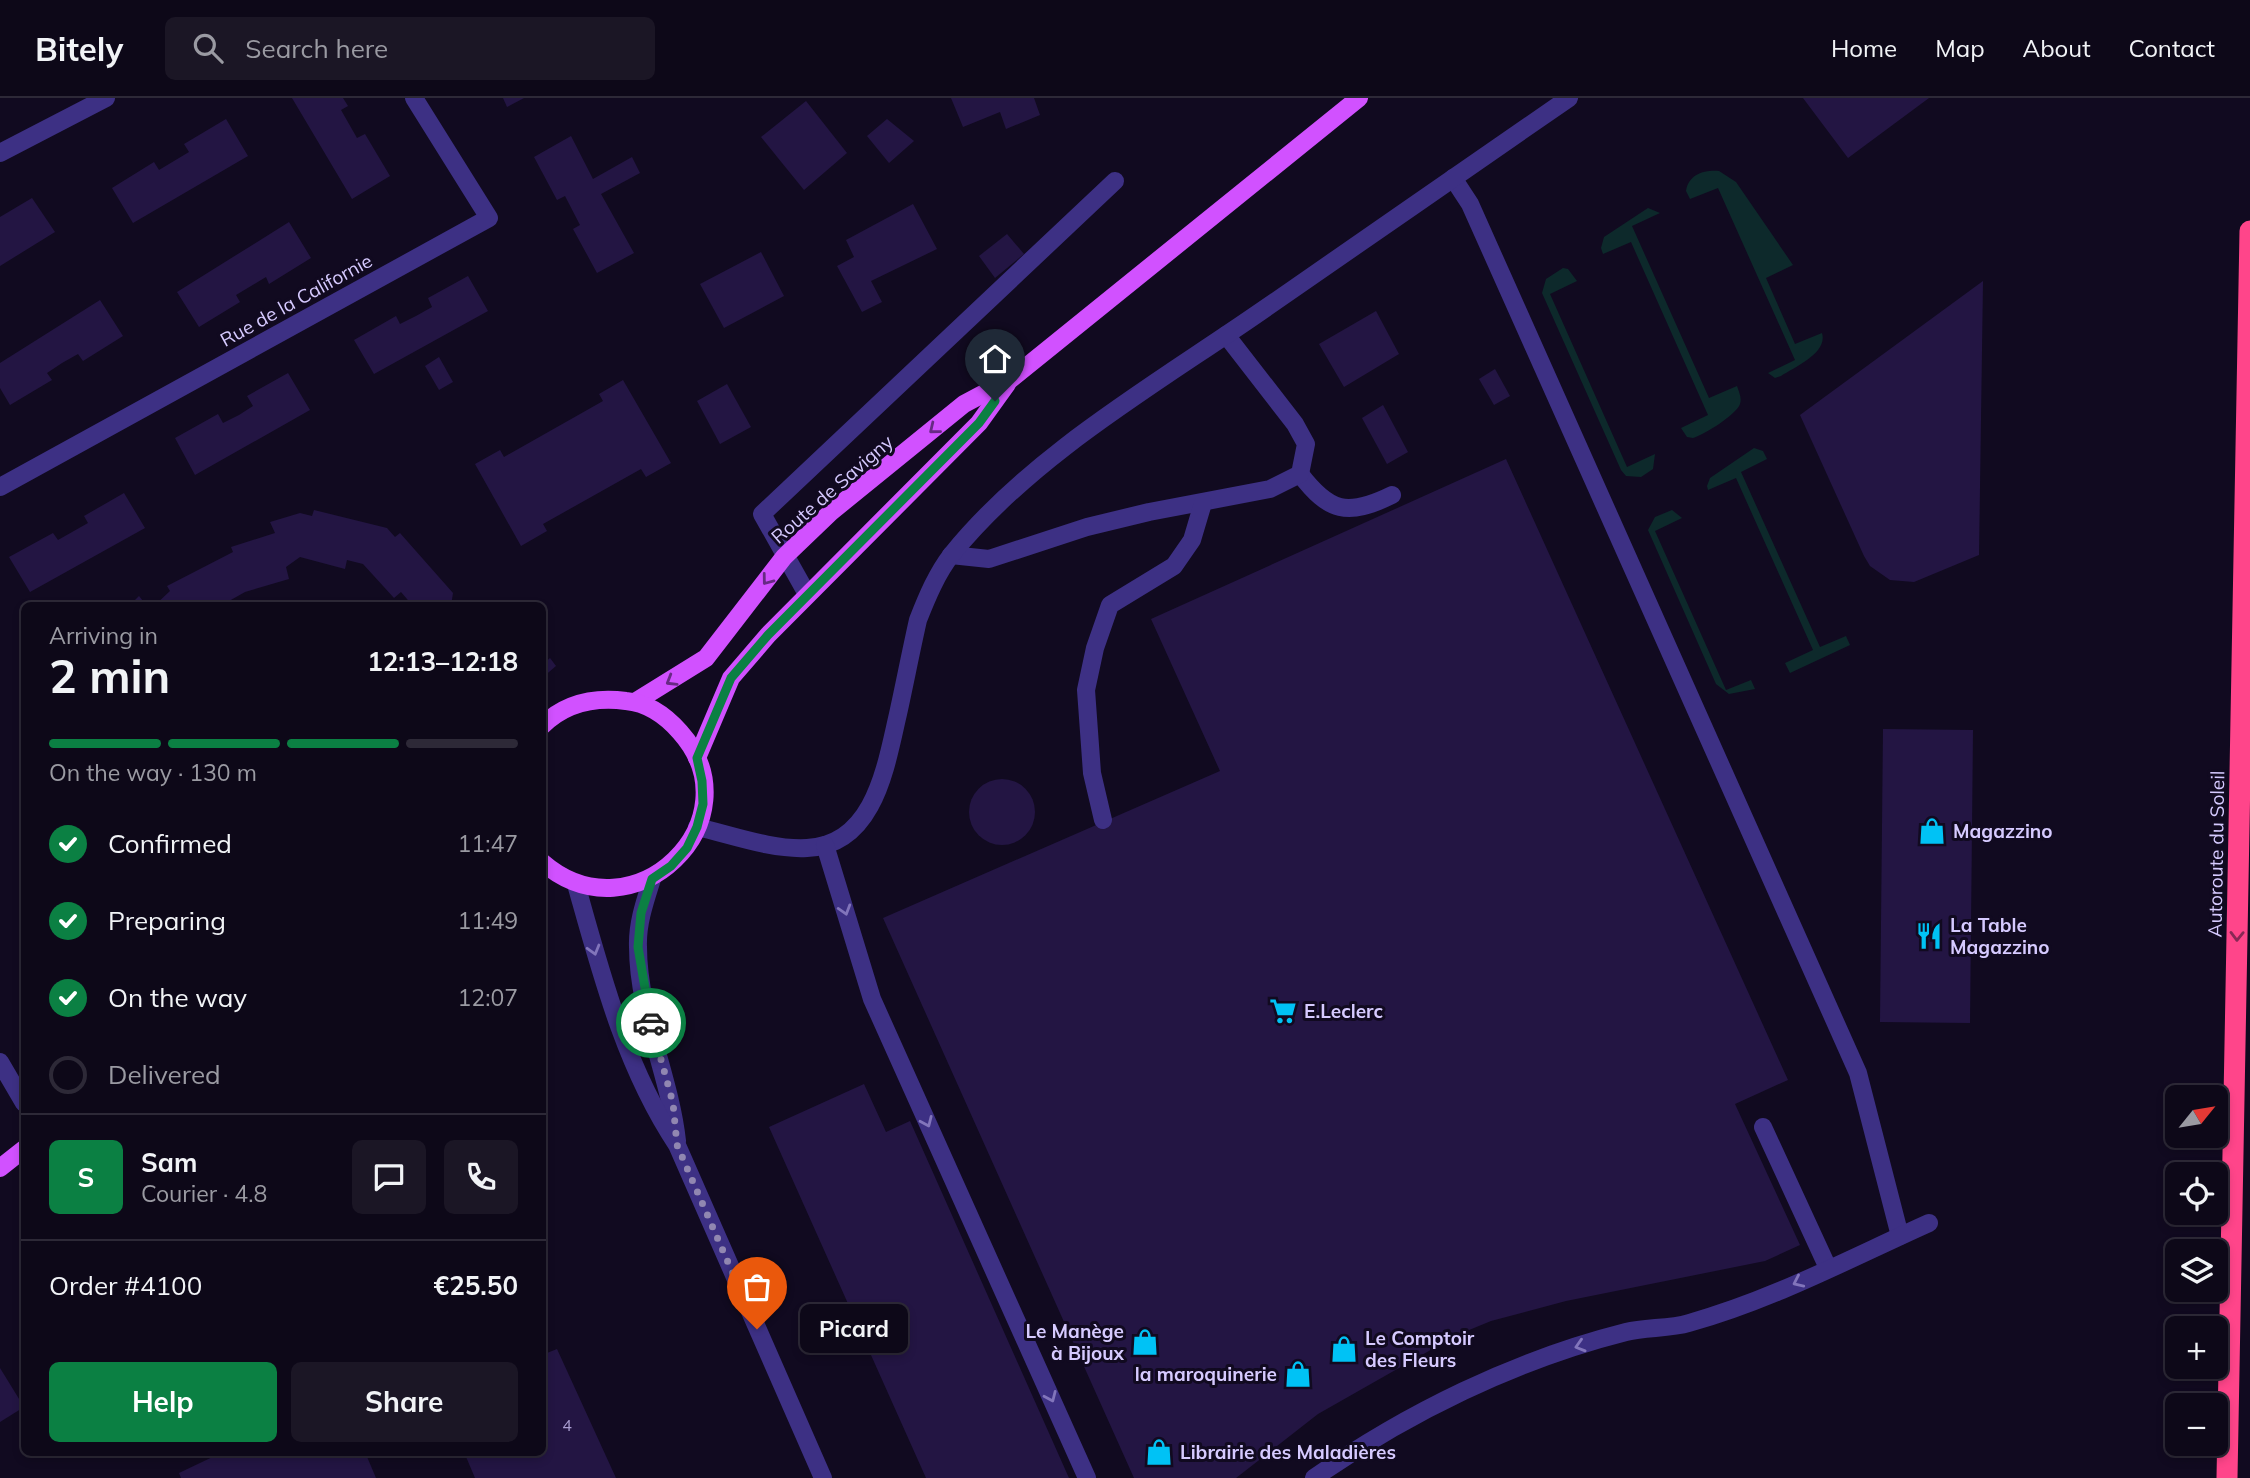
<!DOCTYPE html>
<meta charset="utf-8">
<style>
:root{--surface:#0d0818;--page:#1b1625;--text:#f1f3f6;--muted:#9a9aa2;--line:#2d2937;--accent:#0b8043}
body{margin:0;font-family:Mulish,sans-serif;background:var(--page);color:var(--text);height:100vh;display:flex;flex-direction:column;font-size:26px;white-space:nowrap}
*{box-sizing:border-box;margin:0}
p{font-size:23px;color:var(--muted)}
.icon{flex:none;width:38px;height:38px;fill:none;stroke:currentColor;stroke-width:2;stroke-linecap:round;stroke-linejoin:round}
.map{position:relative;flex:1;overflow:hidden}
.details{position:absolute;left:21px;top:504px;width:525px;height:854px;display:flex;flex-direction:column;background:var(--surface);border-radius:10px;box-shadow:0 4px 10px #0003,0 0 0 2px var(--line)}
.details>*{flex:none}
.needle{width:46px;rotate:60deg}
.buttons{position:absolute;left:2165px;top:987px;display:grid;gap:14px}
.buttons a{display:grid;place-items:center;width:63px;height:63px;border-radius:10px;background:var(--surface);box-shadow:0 4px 10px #0003,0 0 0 2px var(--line);font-size:35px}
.pin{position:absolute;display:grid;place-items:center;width:60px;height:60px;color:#fff;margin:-72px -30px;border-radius:50% 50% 50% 0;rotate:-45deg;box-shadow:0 0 7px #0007}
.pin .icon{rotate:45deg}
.courier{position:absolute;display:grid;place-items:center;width:70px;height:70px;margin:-35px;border:5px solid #0b8043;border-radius:50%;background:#fff;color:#222;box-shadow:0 2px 9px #0007}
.bubble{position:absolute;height:49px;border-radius:10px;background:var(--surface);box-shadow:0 4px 10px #0003,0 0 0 2px var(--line);font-size:23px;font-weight:700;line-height:49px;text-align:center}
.overview em{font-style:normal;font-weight:700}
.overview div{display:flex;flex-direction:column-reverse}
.overview{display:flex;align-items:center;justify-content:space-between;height:119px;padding:0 28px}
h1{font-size:46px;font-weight:700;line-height:52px}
.bar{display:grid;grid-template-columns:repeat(4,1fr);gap:10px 7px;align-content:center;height:84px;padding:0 28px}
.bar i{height:9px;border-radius:5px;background:var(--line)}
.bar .active{background:var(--accent)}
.bar p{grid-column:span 4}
.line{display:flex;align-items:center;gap:18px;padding:0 28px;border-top:2px solid var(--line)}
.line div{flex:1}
.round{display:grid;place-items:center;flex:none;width:74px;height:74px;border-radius:10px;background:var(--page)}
ol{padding:0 28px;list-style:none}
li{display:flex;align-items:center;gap:21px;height:77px}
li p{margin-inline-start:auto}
li .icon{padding:7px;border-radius:50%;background:var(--accent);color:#fff;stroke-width:4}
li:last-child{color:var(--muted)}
li i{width:38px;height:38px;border:4px solid var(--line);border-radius:50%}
.action{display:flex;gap:14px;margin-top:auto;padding:14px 28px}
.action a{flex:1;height:80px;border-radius:10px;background:var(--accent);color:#fff;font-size:28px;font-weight:700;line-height:80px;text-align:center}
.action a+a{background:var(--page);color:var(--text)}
header{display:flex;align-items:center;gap:42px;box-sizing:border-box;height:98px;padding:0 35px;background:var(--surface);border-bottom:2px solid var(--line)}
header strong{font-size:33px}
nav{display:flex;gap:38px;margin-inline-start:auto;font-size:24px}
.search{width:490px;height:63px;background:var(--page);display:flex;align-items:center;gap:18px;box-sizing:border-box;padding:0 24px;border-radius:10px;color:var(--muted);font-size:26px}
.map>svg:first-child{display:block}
.grass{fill:#0d292b}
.building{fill:#231543}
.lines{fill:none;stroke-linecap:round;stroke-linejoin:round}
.minor{stroke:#3d3084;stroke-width:18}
.major{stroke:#d151ff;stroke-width:18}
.highway{stroke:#ff458a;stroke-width:21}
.oneway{stroke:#672a84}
.oneway2{stroke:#8275bb}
.oneway3{stroke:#882855}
.done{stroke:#9187b1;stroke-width:7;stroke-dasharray:0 12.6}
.route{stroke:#0b8043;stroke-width:9}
.labels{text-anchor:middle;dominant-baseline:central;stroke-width:6;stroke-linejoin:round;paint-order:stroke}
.number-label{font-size:16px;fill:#a99dd0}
.street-label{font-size:19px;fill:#d6caff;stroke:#110a20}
.poi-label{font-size:19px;font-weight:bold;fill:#d6caff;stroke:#110a20;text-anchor:start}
</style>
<header>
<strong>Bitely</strong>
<div class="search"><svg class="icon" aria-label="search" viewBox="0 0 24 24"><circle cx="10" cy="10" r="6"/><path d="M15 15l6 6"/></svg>Search here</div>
<nav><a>Home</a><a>Map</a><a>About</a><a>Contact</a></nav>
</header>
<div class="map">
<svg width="2250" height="1380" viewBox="0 0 2250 1380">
<rect width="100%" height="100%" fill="#110a20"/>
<g class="grass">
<path d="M1719,73L1736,84L1793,167L1766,180L1795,246L1822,235C1828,255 1795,269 1781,278L1775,280L1768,275L1795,262L1718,90L1690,101L1686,93C1689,76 1704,72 1719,73Z"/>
<path d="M1648,110L1660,115L1632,128L1709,300L1737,288C1739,294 1742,300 1740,306C1737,316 1704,337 1693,340L1687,339L1681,330L1708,317L1631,144L1603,156L1601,150L1604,139Z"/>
<polygon points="1563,170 1568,171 1577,183 1550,196 1627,369 1655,356 1653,371 1641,379 1626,378 1621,372 1542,195 1546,181"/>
<polygon points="1754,350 1763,353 1767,361 1741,374 1820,549 1846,538 1850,547 1790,575 1785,565 1813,552 1736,380 1708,392 1707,388 1710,380"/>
<polygon points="1672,412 1682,420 1655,433 1726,592 1751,582 1755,591 1729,596 1716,586 1648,432 1655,419"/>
</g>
<g class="building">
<polygon points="292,0 343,0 348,8 341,12 357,40 365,36 390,78 352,101"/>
<polygon points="503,0 524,0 507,9"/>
<polygon points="951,0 1034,0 1040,17 1006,31 1000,14 963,29"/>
<polygon points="1803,0 1929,0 1848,60"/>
<polygon points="806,3 847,55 804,92 761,39"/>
<polygon points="226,21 248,58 133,125 112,90 154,64 159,72 189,54 184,46"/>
<polygon points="887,21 914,43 889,65 867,38"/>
<polygon points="571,38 593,81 632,59 640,75 601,96 634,155 597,175 573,131 580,127 565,98 557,102 534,59"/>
<polygon points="32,100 55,134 0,168 0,119"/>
<polygon points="913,106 937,151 871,183 882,204 862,214 837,168 854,159 846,142"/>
<polygon points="289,124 311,160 269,186 266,179 236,197 240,204 199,229 177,194"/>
<polygon points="1007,136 1024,156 995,180 979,158"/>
<polygon points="761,154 784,198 724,230 700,186"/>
<polygon points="468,178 488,213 374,276 354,242 396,218 400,226 416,218 432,209 428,200"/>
<polygon points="1983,183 1979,457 1914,484 1890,482 1870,468 1864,458 1800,317"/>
<polygon points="100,202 123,238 83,263 78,256 62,265 47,275 52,282 10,307 0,290 0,265"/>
<polygon points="1376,213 1399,256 1344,289 1319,246"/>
<polygon points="439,259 453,284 439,292 425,268"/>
<polygon points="1495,271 1510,298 1494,307 1479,281"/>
<polygon points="288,275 310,312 195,377 175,340 218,316 223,325 239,317 253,308 247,298"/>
<polygon points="623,282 671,365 646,379 641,371 543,426 547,433 521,448 475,366 500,352 504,359 603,303 599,296"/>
<polygon points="727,286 751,329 720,346 697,303"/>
<polygon points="1383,307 1408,354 1387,366 1362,320"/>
<polygon points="1506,361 1788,982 1735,1006 1800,1147 1765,1163 1566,1203 1491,1223 1457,1237 1318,1316 1236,1380 1134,1380 883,820 1220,673 1151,521"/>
<polygon points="124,395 145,430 30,494 9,459 53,435 58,442 88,425 84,418"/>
<polygon points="314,412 387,430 395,439 400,435 453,495 451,508 413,508 401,494 394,500 363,466 347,462 345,471 300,459 286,469 289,481 245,494 229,503 231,508 154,508 170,493 167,488 233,454 231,449 275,435 270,424 300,415 312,418"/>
<polygon points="139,498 147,508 129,508"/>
<polygon points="550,560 556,568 542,580 542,567"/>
<polygon points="1883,631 1973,632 1970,925 1880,924"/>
<circle cx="1002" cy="714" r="33"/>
<polygon points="864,986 886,1034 910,1023 1069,1380 926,1380 769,1029"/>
<polygon points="557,1251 616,1380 475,1380 464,1354 542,1354 542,1257"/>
<polygon points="0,1270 24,1309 0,1324"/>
<polygon points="223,1354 365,1354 376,1380 181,1380 179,1375"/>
</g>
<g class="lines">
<g class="minor">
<polyline points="0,55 106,0"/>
<polyline points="1453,80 1470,106 1858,975 1900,1138"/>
<path d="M1300,376C1329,414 1347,419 1392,397"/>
<polyline points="0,389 489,120 414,0"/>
<polyline points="951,457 989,461 1087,429 1149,414 1270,391 1300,376 1306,346 1295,326 1226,237"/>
<polyline points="807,496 762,416 1115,83"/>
<polyline points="1103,722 1092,675 1086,592 1095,550 1110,507 1174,468 1192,442 1203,405"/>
<path d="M697,729C732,737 772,752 807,750C875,747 886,667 898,616C905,584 911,553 918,522C927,499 937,475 952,456C1032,357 1156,286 1260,214C1363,143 1466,71 1569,0"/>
<polyline points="825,747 872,901 1087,1380"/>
<path d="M652,781C645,803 637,826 638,849C638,915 670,978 677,1043"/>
<path d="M576,786C601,875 625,969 677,1047L823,1380"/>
<polyline points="0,964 24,1005"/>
<polyline points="1763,1029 1828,1170"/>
<path d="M1314,1380C1407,1315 1515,1262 1626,1234C1646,1229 1669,1231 1689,1225C1772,1202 1851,1160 1929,1125"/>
</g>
<g class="major">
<polyline points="635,604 706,560 784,459 831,414 964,306 1011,281 1359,0"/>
<path d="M542,628C565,605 595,599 626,603C648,605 666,618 680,634C758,721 634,844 542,764"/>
<polyline points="697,660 731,580 768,537 979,325 1007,286"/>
<polyline points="0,1070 24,1051"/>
</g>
<polyline class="highway" points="2227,1380 2250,133"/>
</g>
<defs><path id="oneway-chevron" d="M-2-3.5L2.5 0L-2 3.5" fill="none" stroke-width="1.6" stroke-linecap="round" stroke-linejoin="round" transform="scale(1.75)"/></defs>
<g class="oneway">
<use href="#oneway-chevron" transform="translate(934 331) rotate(141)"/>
<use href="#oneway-chevron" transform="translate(767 482) rotate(127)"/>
<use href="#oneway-chevron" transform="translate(671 583) rotate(149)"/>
</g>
<g class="oneway2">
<use href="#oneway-chevron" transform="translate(845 812) rotate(73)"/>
<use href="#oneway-chevron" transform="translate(594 852) rotate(74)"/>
<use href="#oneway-chevron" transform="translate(927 1024) rotate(66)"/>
<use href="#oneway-chevron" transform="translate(1798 1184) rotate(155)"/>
<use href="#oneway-chevron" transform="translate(1580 1248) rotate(163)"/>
<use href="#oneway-chevron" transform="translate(1051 1299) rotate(66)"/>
</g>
<use class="oneway3" href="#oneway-chevron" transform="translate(2237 838) rotate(91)"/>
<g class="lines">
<polyline class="done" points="651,925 673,1005 677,1047 757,1231"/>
<polyline class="route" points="651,925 638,849 641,815 652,781 671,768 687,750 697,729 703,706 702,683 697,660 731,580 768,537 979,325 995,303"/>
</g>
<defs>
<symbol id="shop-bare" viewBox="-9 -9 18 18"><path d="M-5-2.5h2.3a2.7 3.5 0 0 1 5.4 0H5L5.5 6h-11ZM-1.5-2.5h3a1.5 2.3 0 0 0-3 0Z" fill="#00c2f5" stroke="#110a20" stroke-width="2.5" paint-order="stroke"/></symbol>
<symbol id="restaurant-bare" viewBox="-9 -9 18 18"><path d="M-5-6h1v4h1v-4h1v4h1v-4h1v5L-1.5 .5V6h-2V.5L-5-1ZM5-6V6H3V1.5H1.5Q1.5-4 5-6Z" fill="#00c2f5" stroke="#110a20" stroke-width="2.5" paint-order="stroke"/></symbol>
<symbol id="supermarket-bare" viewBox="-9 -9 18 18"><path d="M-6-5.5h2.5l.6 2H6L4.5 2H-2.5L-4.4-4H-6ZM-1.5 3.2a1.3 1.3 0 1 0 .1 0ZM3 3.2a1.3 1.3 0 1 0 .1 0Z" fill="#00c2f5" stroke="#110a20" stroke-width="2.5" paint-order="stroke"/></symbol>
</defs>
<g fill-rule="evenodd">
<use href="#shop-bare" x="1913" y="714" width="38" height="38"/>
<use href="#restaurant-bare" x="1910" y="819" width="38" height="38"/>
<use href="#supermarket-bare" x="1264" y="894" width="38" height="38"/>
<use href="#shop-bare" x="1126" y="1225" width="38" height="38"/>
<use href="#shop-bare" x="1325" y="1232" width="38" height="38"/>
<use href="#shop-bare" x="1279" y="1257" width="38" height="38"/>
<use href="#shop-bare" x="1140" y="1335" width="38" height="38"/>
</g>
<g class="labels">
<g class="number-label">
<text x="567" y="1327">4</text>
</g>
<g class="street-label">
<text transform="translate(296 202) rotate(-29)">Rue de la Californie</text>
<text transform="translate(832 391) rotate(-41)">Route de Savigny</text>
<text transform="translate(2216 756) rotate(-89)">Autoroute du Soleil</text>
</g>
<g class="poi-label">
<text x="1953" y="733">Magazzino</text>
<text x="1950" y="827">La Table<tspan x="1950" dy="22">Magazzino</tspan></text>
<text x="1304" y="913">E.Leclerc</text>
<text x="1124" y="1233" text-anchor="end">Le Manège<tspan x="1124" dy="22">à Bijoux</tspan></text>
<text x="1365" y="1240">Le Comptoir<tspan x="1365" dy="22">des Fleurs</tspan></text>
<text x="1277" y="1276" text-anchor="end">la maroquinerie</text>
<text x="1180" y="1354">Librairie des Maladières</text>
</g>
</g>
</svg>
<div class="buttons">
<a><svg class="needle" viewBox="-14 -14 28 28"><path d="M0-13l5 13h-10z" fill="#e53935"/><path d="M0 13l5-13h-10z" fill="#9a9aa2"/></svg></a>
<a><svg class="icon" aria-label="locate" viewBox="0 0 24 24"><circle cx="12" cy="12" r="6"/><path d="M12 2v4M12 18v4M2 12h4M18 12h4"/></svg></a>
<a><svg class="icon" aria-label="layers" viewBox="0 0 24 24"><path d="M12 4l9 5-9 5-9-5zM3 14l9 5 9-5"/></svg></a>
<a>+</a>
<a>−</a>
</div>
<div class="pin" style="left:757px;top:1231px;background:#ea580c"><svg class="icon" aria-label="bag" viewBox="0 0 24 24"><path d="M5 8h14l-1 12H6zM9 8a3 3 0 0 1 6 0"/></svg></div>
<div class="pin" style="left:995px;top:303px;background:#1f2937"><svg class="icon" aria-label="home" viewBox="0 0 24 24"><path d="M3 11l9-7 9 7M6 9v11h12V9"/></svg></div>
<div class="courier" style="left:651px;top:925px"><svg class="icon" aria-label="car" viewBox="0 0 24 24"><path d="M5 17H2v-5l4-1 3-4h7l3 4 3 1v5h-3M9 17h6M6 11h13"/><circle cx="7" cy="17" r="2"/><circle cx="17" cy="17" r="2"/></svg></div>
<div class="bubble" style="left:800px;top:1206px;width:108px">Picard</div>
<section class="details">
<div class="overview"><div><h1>2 min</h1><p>Arriving in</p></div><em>12:13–12:18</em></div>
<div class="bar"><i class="active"></i><i class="active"></i><i class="active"></i><i></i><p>On the way · 130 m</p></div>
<ol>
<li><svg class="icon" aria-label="check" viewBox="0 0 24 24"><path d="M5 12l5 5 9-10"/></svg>Confirmed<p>11:47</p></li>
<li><svg class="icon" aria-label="check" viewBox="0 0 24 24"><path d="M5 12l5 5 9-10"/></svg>Preparing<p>11:49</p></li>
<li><svg class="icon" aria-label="check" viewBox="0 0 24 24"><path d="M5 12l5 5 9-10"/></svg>On the way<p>12:07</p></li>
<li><i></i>Delivered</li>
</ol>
<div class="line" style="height:126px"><b class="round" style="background:var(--accent);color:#fff">S</b><div><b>Sam</b><p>Courier · 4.8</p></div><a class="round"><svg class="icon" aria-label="chat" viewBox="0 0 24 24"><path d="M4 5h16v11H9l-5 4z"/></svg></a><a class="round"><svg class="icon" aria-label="phone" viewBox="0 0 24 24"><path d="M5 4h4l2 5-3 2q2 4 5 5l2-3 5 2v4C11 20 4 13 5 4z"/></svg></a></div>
<div class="line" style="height:91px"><div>Order #4100</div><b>€25.50</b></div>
<div class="action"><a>Help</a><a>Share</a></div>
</section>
</div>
